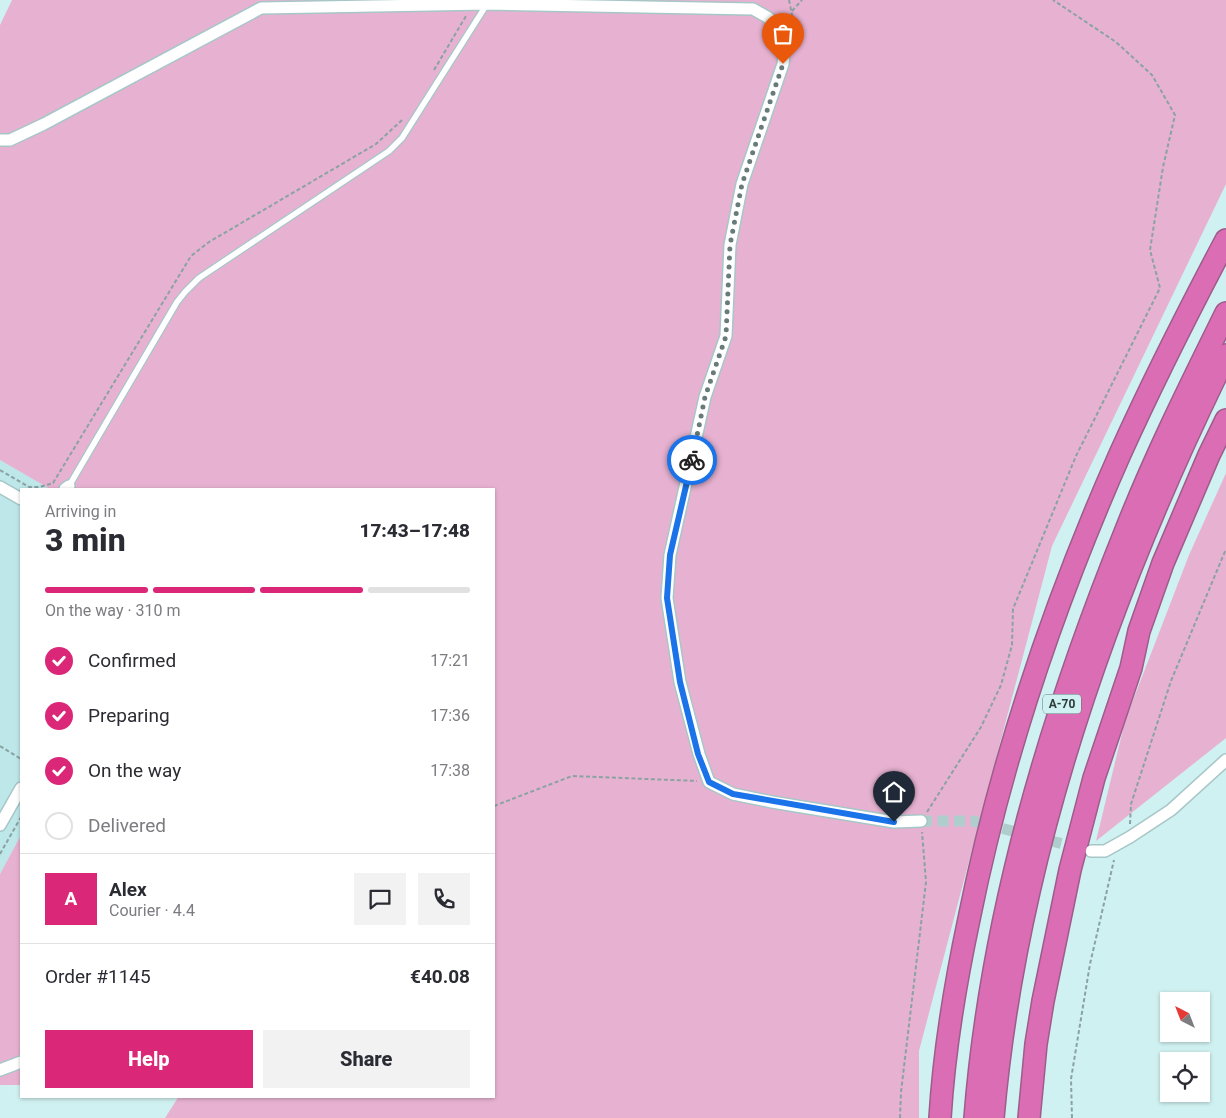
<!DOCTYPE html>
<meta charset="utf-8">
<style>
:root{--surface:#fff;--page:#f2f2f3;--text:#2b2b33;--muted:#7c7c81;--line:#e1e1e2;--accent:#db2777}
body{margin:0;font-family:Roboto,sans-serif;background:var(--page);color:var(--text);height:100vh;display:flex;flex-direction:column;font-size:19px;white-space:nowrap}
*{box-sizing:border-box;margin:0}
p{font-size:16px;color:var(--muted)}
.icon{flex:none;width:28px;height:28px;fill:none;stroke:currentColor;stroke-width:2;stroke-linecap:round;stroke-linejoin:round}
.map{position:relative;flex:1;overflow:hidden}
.panel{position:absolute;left:20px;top:488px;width:475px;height:610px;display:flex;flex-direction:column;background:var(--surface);border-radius:0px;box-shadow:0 1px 4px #0004}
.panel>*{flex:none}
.needle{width:32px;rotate:318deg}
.controls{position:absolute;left:1160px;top:992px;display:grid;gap:10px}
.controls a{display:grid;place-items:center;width:50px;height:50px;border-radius:0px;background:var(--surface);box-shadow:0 1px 4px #0004;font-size:25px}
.pin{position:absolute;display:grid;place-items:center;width:42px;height:42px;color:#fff;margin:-51px -21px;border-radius:50% 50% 50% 0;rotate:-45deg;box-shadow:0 0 5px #0007}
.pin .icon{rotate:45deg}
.courier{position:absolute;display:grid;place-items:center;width:50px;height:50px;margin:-25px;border:4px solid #1a73e8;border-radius:50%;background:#fff;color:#222;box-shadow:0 1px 6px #0007}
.overview em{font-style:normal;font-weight:800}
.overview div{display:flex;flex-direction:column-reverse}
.overview{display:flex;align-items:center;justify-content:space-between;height:85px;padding:0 25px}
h1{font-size:32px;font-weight:800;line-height:38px}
.bar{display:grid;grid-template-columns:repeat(4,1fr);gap:8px 5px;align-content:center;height:60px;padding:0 25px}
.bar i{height:6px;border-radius:4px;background:var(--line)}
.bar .selected{background:var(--accent)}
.bar p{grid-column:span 4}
.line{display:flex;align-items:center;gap:12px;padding:0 25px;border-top:1px solid var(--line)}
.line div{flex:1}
.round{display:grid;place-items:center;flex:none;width:52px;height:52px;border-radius:0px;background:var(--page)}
ol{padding:0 25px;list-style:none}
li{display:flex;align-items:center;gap:15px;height:55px}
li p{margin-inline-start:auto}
li .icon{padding:5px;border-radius:50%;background:var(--accent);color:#fff;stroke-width:4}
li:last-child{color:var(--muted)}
li i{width:28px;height:28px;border:2px solid var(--line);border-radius:50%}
.button{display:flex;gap:10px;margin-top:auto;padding:10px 25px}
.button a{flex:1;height:58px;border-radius:0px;background:var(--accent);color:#fff;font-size:20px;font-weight:800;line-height:58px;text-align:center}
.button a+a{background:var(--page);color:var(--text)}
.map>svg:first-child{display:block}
.built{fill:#bde7e8}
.green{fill:#e7b2d1}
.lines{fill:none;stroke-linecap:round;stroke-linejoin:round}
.street-tunnel{stroke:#b0cdcd;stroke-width:11;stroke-dasharray:11 5.5;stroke-linecap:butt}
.lane-casing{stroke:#a7c6c7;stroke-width:8}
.street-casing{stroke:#a7c6c7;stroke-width:14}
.highway-casing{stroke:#9e5c8a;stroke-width:24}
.path{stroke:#8aa2a2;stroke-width:2;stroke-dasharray:4 2.5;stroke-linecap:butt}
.lane{stroke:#fff;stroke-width:5.5}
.street{stroke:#fff;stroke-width:11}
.highway{stroke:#db6db5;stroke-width:21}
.done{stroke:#677b7b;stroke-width:5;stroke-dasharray:0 9}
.route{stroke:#1a73e8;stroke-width:6}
.labels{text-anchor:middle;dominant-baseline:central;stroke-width:4.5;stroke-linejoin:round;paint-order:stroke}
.shield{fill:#d0f1f1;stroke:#5f7272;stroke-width:1}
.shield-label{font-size:12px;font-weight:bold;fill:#2e3b3b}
</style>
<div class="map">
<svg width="1226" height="1118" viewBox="0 0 1226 1118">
<rect width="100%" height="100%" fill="#d0f1f1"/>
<polygon class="built" points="0,460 50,489 21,489 21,835 0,874"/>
<g class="green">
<polygon points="12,0 1226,0 1226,184 1052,546 919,1051 919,1118 165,1118 179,1096 494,1096 494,489 50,489 0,460 0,25"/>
<polygon points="1226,473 1226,738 1096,841 1125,721 1189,555"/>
<polygon points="21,835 21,1085 0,1085 0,874"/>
</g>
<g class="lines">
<polyline class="street-tunnel" points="921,821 973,821 1079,848"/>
<defs>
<polyline id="lane" points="69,486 177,302 185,292 199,278 389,151 402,138 487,4"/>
<g id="street">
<polyline points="0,140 10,140 44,124 261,8 487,4 753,9 767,17 779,26 783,35 785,45 783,64 742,184 730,245 726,336 705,397 670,555 667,598 680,682 699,754 709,782 733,794 772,802 894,822 921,821"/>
<polyline points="0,487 21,499"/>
<polyline points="65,489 69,486"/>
<polyline points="0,825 21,788"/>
<polyline points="1091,851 1105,851 1130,837 1171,810 1226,760"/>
<polyline points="0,1070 21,1062"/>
</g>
<g id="highway">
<path d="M940,1118C944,1051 955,985 969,919C1001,760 1054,603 1120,454C1153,381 1189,310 1226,240"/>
<path d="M975,1118C991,915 1050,718 1126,530C1155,456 1191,384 1226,313"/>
<path d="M993,1118C1016,853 1109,592 1226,355"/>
<polyline points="1029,1118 1036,1044 1043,1001 1070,870 1094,778 1131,668 1139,631 1163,563 1209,455 1226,420"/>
</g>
</defs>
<use href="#lane" class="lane-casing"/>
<use href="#street" class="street-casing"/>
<use href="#highway" class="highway-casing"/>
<g class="path">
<polyline points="789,0 793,20 791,24"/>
<polyline points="792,11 802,0"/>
<polyline points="434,70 466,16"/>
<polyline points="0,470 29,487 39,487 54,483"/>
<polyline points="53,483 191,256 209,242 376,144 402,120"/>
<polyline points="0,746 21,759"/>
<polyline points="494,806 572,776 697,781"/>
<polyline points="927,812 981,727 1001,685 1012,645 1013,609 1076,456 1160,288 1150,250 1163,167 1175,115 1152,75 1116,42 1053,0"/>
<polyline points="1130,824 1131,804 1171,681 1226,549"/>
<polyline points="0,854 21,817"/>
<polyline points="900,1118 901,1092 926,882 922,832"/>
<polyline points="1072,1118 1071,1079 1090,964 1114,860"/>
</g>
<use href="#lane" class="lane"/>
<use href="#street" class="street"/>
<use href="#highway" class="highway"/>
</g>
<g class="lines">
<polyline class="done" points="692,460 705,397 726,336 730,245 742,184 783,64"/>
<polyline class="route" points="692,460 670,555 667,598 680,682 698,754 709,782 733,794 894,822"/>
</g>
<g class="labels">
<rect class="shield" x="1043" y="694.5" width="38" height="19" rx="4"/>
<g class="shield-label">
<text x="1062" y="704">A-70</text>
</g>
</g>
</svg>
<div class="controls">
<a><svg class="needle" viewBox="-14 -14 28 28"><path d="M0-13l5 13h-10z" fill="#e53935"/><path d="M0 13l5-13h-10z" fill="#7c7c81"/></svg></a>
<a><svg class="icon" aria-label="locate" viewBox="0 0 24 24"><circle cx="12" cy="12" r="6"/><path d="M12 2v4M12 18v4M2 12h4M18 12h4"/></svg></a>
</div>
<div class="pin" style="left:783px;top:64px;background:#ea580c"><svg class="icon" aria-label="bag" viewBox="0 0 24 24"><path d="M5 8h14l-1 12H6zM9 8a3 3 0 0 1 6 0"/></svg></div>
<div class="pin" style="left:894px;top:822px;background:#1f2937"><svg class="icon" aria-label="home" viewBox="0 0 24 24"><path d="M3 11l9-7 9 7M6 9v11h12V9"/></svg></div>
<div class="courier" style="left:692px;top:460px"><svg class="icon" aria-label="bike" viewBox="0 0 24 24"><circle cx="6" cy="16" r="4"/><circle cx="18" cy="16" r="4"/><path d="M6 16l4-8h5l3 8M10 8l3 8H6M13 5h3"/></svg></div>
<section class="panel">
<div class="overview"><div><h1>3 min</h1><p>Arriving in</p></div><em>17:43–17:48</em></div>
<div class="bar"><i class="selected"></i><i class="selected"></i><i class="selected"></i><i></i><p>On the way · 310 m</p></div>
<ol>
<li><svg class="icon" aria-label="check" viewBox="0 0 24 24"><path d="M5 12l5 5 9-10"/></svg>Confirmed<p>17:21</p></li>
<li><svg class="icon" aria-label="check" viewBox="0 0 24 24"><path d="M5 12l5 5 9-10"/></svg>Preparing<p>17:36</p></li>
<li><svg class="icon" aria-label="check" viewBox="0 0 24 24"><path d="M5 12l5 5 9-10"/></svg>On the way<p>17:38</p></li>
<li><i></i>Delivered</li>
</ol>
<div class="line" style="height:90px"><b class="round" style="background:var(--accent);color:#fff">A</b><div><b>Alex</b><p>Courier · 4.4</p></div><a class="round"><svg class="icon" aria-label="chat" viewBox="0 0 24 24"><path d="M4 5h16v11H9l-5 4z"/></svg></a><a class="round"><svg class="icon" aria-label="phone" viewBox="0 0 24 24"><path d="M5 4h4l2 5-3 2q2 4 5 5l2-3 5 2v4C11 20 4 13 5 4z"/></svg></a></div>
<div class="line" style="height:65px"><div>Order #1145</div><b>€40.08</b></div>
<div class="button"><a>Help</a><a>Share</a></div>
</section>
</div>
